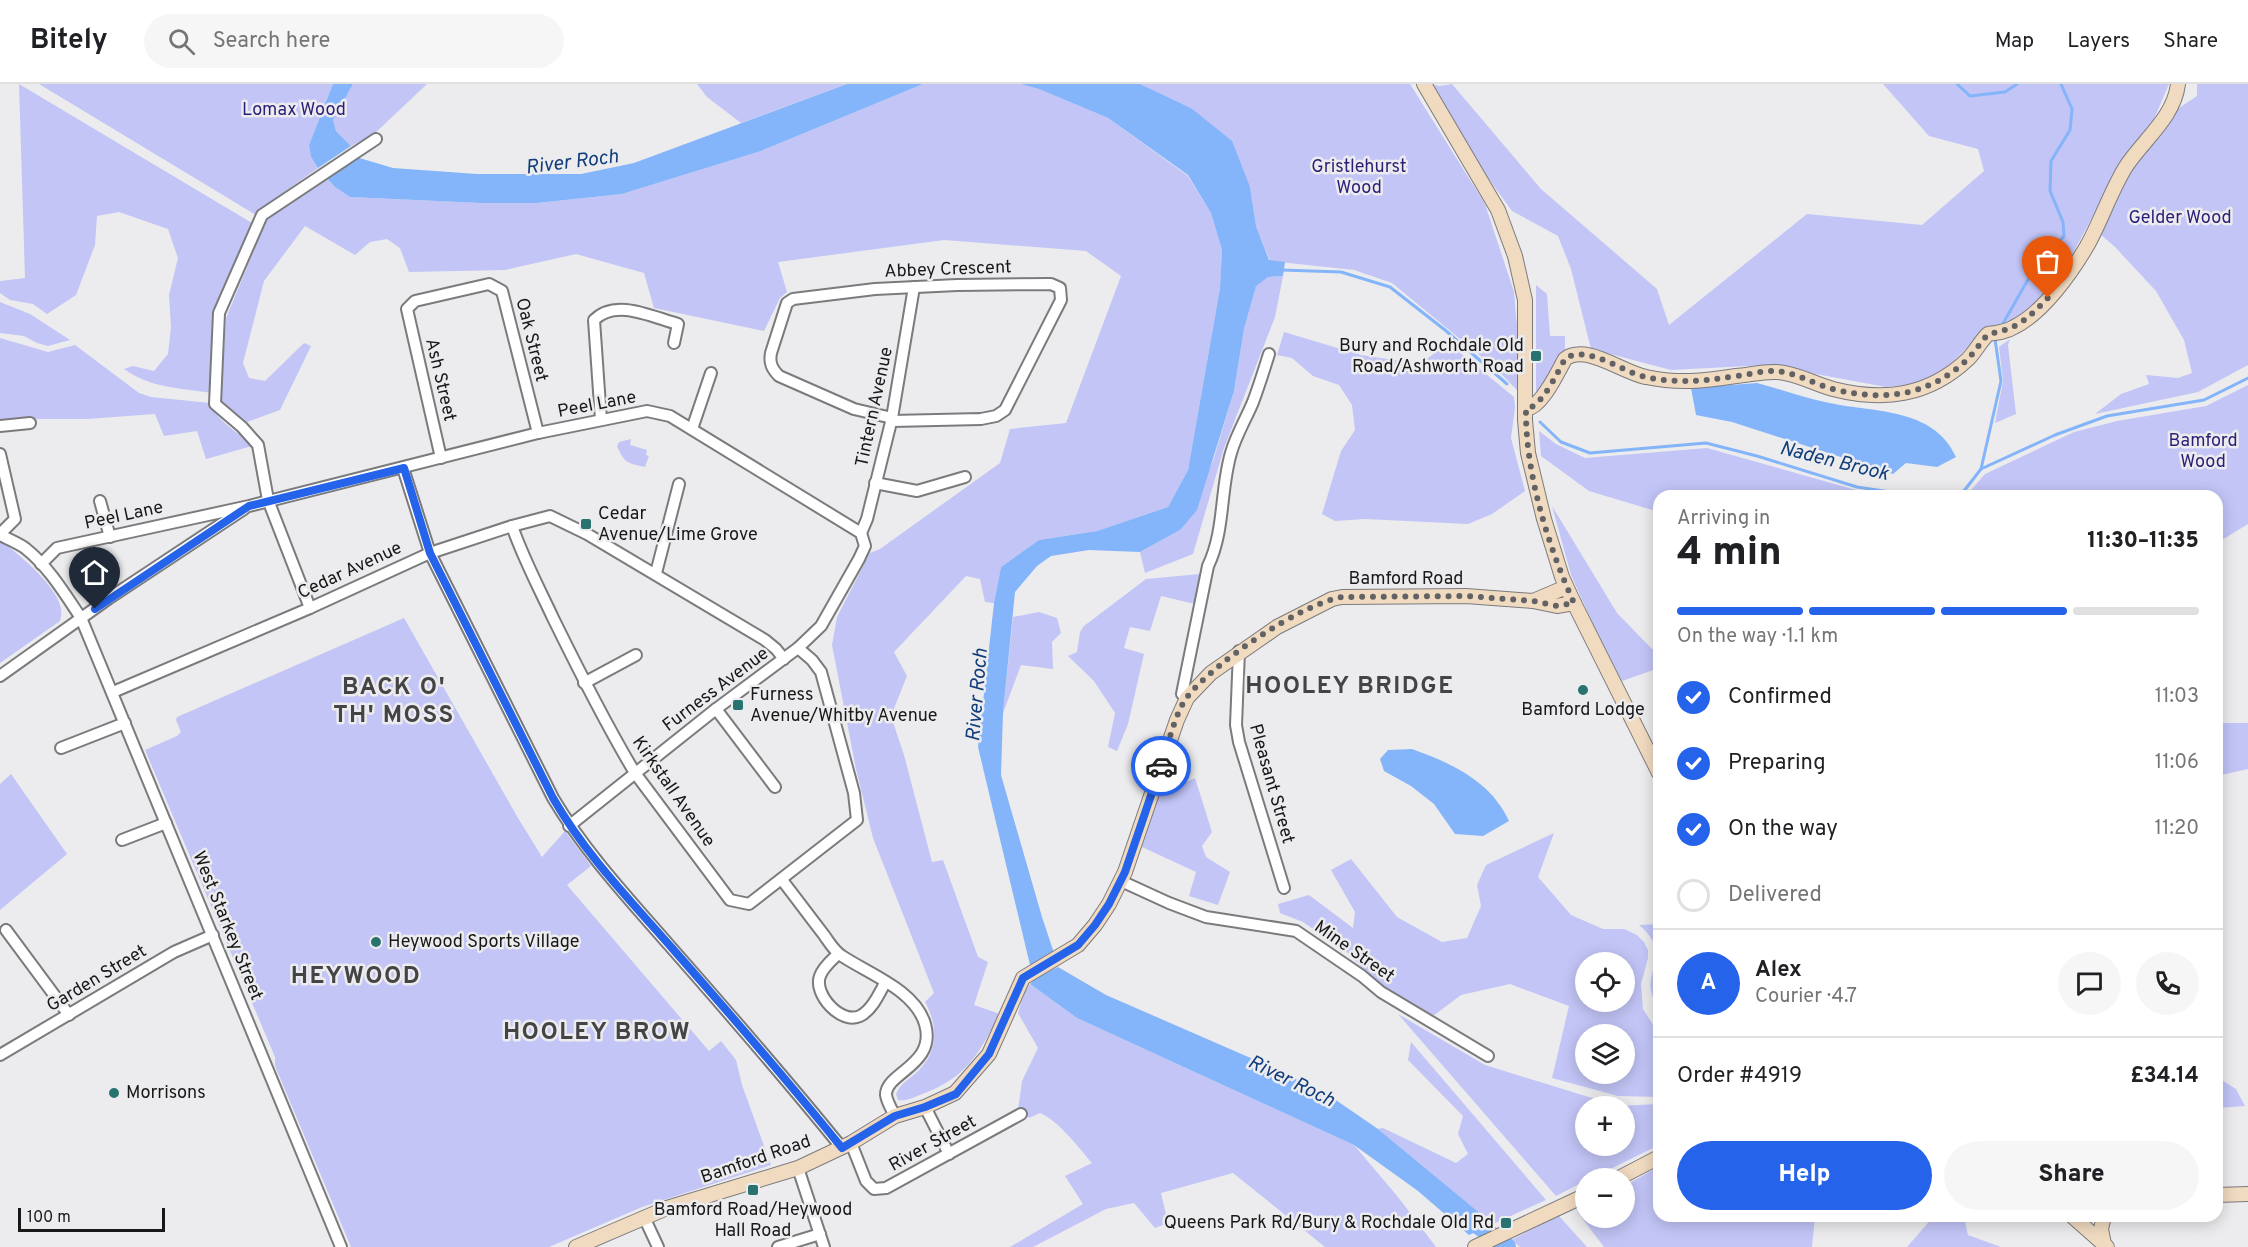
<!DOCTYPE html>
<meta charset="utf-8">
<style>
:root{--surface:#fff;--page:#f6f6f6;--text:#202124;--muted:#757577;--line:#e0e0e0;--accent:#2563eb}
body{margin:0;font-family:Overpass,sans-serif;background:var(--page);color:var(--text);height:100vh;display:flex;flex-direction:column;font-size:22px;white-space:nowrap}
*{box-sizing:border-box;margin:0}
p{font-size:20px;color:var(--muted)}
.icon{flex:none;width:33px;height:33px;fill:none;stroke:currentColor;stroke-width:2;stroke-linecap:round;stroke-linejoin:round}
.map{position:relative;flex:1;overflow:hidden}
.panel{position:absolute;left:1653px;top:406px;width:570px;height:732px;display:flex;flex-direction:column;background:var(--surface);border-radius:18px;box-shadow:0 3px 15px #0003}
.panel>*{flex:none}
.controls{position:absolute;left:1575px;top:868px;display:grid;gap:12px}
.controls a{display:grid;place-items:center;width:60px;height:60px;border-radius:50%;background:var(--surface);box-shadow:0 3px 15px #0003;font-size:30px}
.scale{position:absolute;left:18px;bottom:15px;width:147px;box-sizing:border-box;padding-left:6px;border:3px solid #181819;border-top:0;font-size:16px;line-height:21px;white-space:nowrap;color:#181819;-webkit-text-stroke:4px #ececee;paint-order:stroke}
.pin{position:absolute;display:grid;place-items:center;width:51px;height:51px;color:#fff;margin:-62px -26px;border-radius:50% 50% 50% 0;rotate:-45deg;box-shadow:0 0 6px #0007}
.pin .icon{rotate:45deg}
.courier{position:absolute;display:grid;place-items:center;width:60px;height:60px;margin:-30px;border:4px solid #2563eb;border-radius:50%;background:#fff;color:#222;box-shadow:0 2px 8px #0007}
.headline em{font-style:normal;font-weight:800}
.headline div{display:flex;flex-direction:column-reverse}
.headline{display:flex;align-items:center;justify-content:space-between;height:102px;padding:0 24px}
h1{font-size:39px;font-weight:800;line-height:45px}
.bar{display:grid;grid-template-columns:repeat(4,1fr);gap:9px 6px;align-content:center;height:72px;padding:0 24px}
.bar i{height:8px;border-radius:4px;background:var(--line)}
.bar .active{background:var(--accent)}
.bar p{grid-column:span 4}
.line{display:flex;align-items:center;gap:15px;padding:0 24px;border-top:2px solid var(--line)}
.line div{flex:1}
.round{display:grid;place-items:center;flex:none;width:63px;height:63px;border-radius:32px;background:var(--page)}
ol{padding:0 24px;list-style:none}
li{display:flex;align-items:center;gap:18px;height:66px}
li p{margin-inline-start:auto}
li .icon{padding:6px;border-radius:50%;background:var(--accent);color:#fff;stroke-width:4}
li:last-child{color:var(--muted)}
li i{width:33px;height:33px;border:3px solid var(--line);border-radius:50%}
.cta{display:flex;gap:12px;margin-top:auto;padding:12px 24px}
.cta a{flex:1;height:69px;border-radius:36px;background:var(--accent);color:#fff;font-size:24px;font-weight:800;line-height:69px;text-align:center}
.cta a+a{background:var(--page);color:var(--text)}
header{display:flex;align-items:center;gap:36px;box-sizing:border-box;height:84px;padding:0 30px;background:var(--surface);border-bottom:2px solid var(--line)}
header strong{font-size:28px}
nav{display:flex;gap:33px;margin-inline-start:auto;font-size:21px}
.search{width:420px;height:54px;background:var(--page);display:flex;align-items:center;gap:15px;box-sizing:border-box;padding:0 21px;border-radius:33px;color:var(--muted);font-size:22px}
.map>svg:first-child{display:block}
.green{fill:#c2c5f6;fill-rule:evenodd}
.water{fill:#84b4f9}
.lines{fill:none;stroke-linecap:round;stroke-linejoin:round}
.stream{stroke:#84b4f9;stroke-width:3}
.river{stroke:#84b4f9;stroke-width:18}
.street-casing{stroke:#7b7b7d;stroke-width:14}
.secondary-casing{stroke:#7b7b7d;stroke-width:16}
.street{stroke:#fff;stroke-width:10}
.secondary{stroke:#f0dac0;stroke-width:14}
.done{stroke:#626264;stroke-width:6;stroke-dasharray:0 10.8}
.route{stroke:#2563eb;stroke-width:8}
.poi-dot{fill:#287370;stroke:#ececee;stroke-width:2}
.labels{text-anchor:middle;dominant-baseline:central;stroke-width:5;stroke-linejoin:round;paint-order:stroke}
.park-label{font-size:18px;fill:#2c1f78;stroke:#ececee}
.street-label{font-size:18px;fill:#181819;stroke:#ececee}
.poi-label{font-size:18px;fill:#181819;stroke:#ececee;text-anchor:start}
.water-label{font-size:20px;font-style:italic;fill:#113d7a;stroke:#ececee}
.district-label{font-size:24px;font-weight:bold;letter-spacing:1.5px;fill:#444446;stroke:#ececee}
</style>
<header>
<strong>Bitely</strong>
<div class="search"><svg class="icon" aria-label="search" viewBox="0 0 24 24"><circle cx="10" cy="10" r="6"/><path d="M15 15l6 6"/></svg>Search here</div>
<nav><a>Map</a><a>Layers</a><a>Share</a></nav>
</header>
<div class="map">
<svg width="2248" height="1163" viewBox="0 0 2248 1163">
<rect width="100%" height="100%" fill="#ececee"/>
<g class="green">
<path d="M19,0L252,139L212,230L211,309C180,304 150,304 124,285L133,282L154,287L168,270L171,243L169,211L178,174L168,145L119,128L97,132L95,161L76,211L47,230L33,220L10,216L0,209V197L25,194Z"/>
<polygon points="39,0 333,0 309,61 311,73 318,84 260,125 256,131"/>
<polygon points="353,0 427,0 374,50 351,62 336,47 333,36"/>
<polygon points="697,0 847,0 741,39 707,13"/>
<path d="M923,0H1020L1039,5L1108,34L1188,92L1211,129L1222,166L1220,204L1188,386L1168,423L1097,447L1039,456L1001,483L994,519L985,518L980,495L966,492L894,568L907,592L891,632L904,671L932,778L943,776L978,873L988,878L974,921L1000,930C978,969 970,991 925,1009C916,1012 907,1018 898,1016L896,1010C901,999 907,997 916,989C938,969 939,943 925,918L934,909L873,754L856,685L832,561L837,533L870,469L880,465L1000,379L1010,345L1066,339L1121,192L1086,167L944,156L778,178L787,208L780,214L764,247L654,224L644,189L576,170L505,186L409,188L400,164L387,155L370,158L355,171L305,142L264,197L243,279L249,294L265,297L304,259L311,262L280,326L247,338L221,317L226,234L268,133L326,93L335,103L350,113L481,119H537L622,110L761,67Z"/>
<polygon points="1140,0 1410,0 1485,120 1514,208 1523,312 1494,283 1392,199 1354,186 1270,177 1256,142 1250,103 1191,24"/>
<polygon points="1432,0 1439,2 1452,0 1541,105 1657,205 1669,241 1807,130 1922,141 1984,87 1978,65 1929,52 1883,0 2169,0 2151,42 2128,67 2060,193 2023,231 1982,248 1963,268 1942,287 1913,300 1886,303 1767,281 1671,286 1591,265 1571,185 1558,152 1512,127 1488,94"/>
<polygon points="2197,0 2248,0 2248,281 2198,308 2095,330 2121,310 2149,300 2146,291 2178,294 2192,289 2184,256 2156,207 2115,163 2100,150 2123,94 2170,30 2197,12"/>
<polygon points="1283,192 1275,233 1224,364 1193,470 1145,489 1140,468 1180,446 1213,377 1234,307 1244,245 1256,201 1268,193"/>
<polygon points="1536,201 1547,210 1550,252 1565,252 1565,268 1542,306 1538,309 1536,307"/>
<polygon points="0,218 30,230 70,256 48,262 37,259 24,252 0,249"/>
<polygon points="1284,248 1361,271 1420,280 1448,259 1514,313 1515,324 1511,354 1525,407 1492,430 1468,440 1365,435 1335,437 1322,430 1341,367 1355,346 1352,321 1339,301 1313,292 1292,274 1277,271"/>
<path d="M0,254L48,268L75,261L139,309L151,313L210,319C216,337 239,348 252,362L206,375L197,347L164,352L155,330L87,335H0Z"/>
<polygon points="2010,255 2008,261 2016,330 1995,339 2003,297 1999,263"/>
<polygon points="2248,301 2248,440 2217,459 2217,412 1966,412 1985,390 2074,348 2117,337 2206,322"/>
<polygon points="1539,347 1556,360 1585,374 1707,364 1856,406 1904,412 1659,412 1659,428 1589,407 1541,372"/>
<path d="M631,355L630,361L647,366L646,371L649,372L645,383C627,379 625,380 617,362L619,358Z"/>
<polygon points="1552,422 1617,529 1652,565 1659,566 1659,584 1622,597 1597,549 1571,491"/>
<path d="M0,456C19,471 71,511 60,537L0,579Z"/>
<polygon points="1200,490 1195,520 1161,512 1150,547 1130,543 1124,564 1144,570 1128,640 1117,667 1108,663 1115,629 1094,597 1068,572 1077,568 1080,548 1084,542 1146,495"/>
<polygon points="1039,528 1057,534 1061,549 1052,558 1053,585 1021,581 1003,629 1013,533"/>
<polygon points="404,534 518,734 542,773 565,747 591,782 567,801 709,967 721,957 736,976 742,1001 771,1081 642,1123 549,1163 351,1163 275,982 275,973 145,666 177,652 181,648 176,636 177,633"/>
<polygon points="2217,639 2248,639 2248,685 2217,692"/>
<polygon points="11,690 67,770 0,826 0,700"/>
<polygon points="1164,690 1187,698 1195,694 1212,748 1202,762 1206,773 1230,788 1218,821 1189,812 1196,788 1142,763"/>
<path d="M1554,749L1538,793L1571,831L1603,845H1624L1637,851L1644,858L1648,866V874L1641,900L1643,925L1659,950V1013L1618,1012L1552,994L1569,922L1510,900L1461,911L1433,932L1424,930L1379,902L1348,869L1303,838L1280,829L1278,820L1309,811L1353,844L1355,828L1331,786L1351,775L1397,833L1442,858L1467,854L1481,822L1477,801L1486,781ZM1586,879H1624V918H1586ZM1586,951H1624V990H1586Z"/>
<path d="M1659,840V918L1657,920C1636,890 1677,873 1639,841Z"/>
<path d="M1030,900L1077,934L1354,1061L1398,1113L1436,1163H1325L1233,1089L1161,1109L1168,1139L1155,1144L1134,1119L1106,1125L1033,1163H1010L1083,1120L1065,1092L1092,1079C1078,1063 1060,1038 1040,1029L1029,1034L1024,1028L1018,1026L1022,997L1038,964L1018,929L1024,908Z"/>
<path d="M1398,930L1485,981L1618,1022L1659,1020V1061L1590,1095H1586L1585,1097L1556,1112ZM1586,1023H1624V1062H1586Z"/>
<polygon points="1411,958 1546,1116 1493,1140 1378,1045 1383,1044 1456,1079 1468,1070 1458,1050 1463,1032 1408,976"/>
<polygon points="2217,993 2236,1005 2245,1022 2217,1024"/>
<polygon points="1659,1082 1659,1132 1815,1133 1812,1163 1604,1163 1578,1129 1585,1125 1586,1134 1624,1134 1625,1102"/>
<polygon points="1559,1132 1587,1163 1520,1163 1511,1156"/>
<polygon points="1934,1132 1964,1133 1968,1151 2001,1163 1907,1163"/>
</g>
<g class="water">
<polygon points="333,0 353,0 333,36 336,47 351,62 318,84 311,73 309,61"/>
<polygon points="847,0 923,0 761,67 622,110 537,119 481,119 350,113 335,103 326,93 356,73 393,84 477,90 581,90 634,79"/>
<polygon points="1020,0 1140,0 1191,24 1232,57 1250,103 1256,142 1269,176 1285,178 1283,192 1268,193 1256,202 1244,245 1234,307 1197,426 1180,446 1140,468 1089,466 1051,472 1037,482 1015,508 1003,629 1001,691 1042,833 1054,869 1030,881 978,663 994,519 1001,483 1039,456 1097,447 1168,423 1188,386 1220,204 1222,166 1211,129 1188,91 1108,34 1039,5"/>
<path d="M1757,299C1780,305 1802,313 1825,318C1871,329 1933,322 1956,373L1937,383L1906,379L1893,390L1732,338L1696,331L1691,304Z"/>
<path d="M1412,665C1451,679 1491,697 1509,737L1483,752L1455,750L1434,720L1411,702L1384,687L1380,675L1388,666Z"/>
<polygon points="1058,883 1106,911 1269,982 1330,1012 1378,1045 1493,1140 1469,1151 1418,1107 1354,1061 1077,934 1030,900 1037,893"/>
</g>
<g class="lines">
<g class="stream">
<polyline points="1957,0 1970,12 2005,8 2017,0"/>
<polyline points="1282,186 1341,188 1390,203 1445,246 1507,300"/>
<polyline points="2001,243 2030,192 2064,152 2063,138 2050,107 2051,77 2070,46 2072,25 2061,0"/>
<polyline points="1540,338 1561,358 1590,369 1706,359 1757,372 1857,403 1910,411 1960,412 1981,385 2055,351 2107,332 2204,316 2248,294"/>
<polyline points="1981,385 2001,297 1995,255"/>
</g>
<polyline class="river" points="1463,1130 1507,1163"/>
<defs>
<g id="street">
<path d="M601,336L594,236C616,214 652,233 678,240L674,259"/>
<path d="M892,337L981,335L996,332L1005,326L1061,216L1060,204L1051,200L957,201L875,205L793,215L787,219L771,269C769,279 772,285 779,292L854,325L892,334"/>
<polyline points="0,342 30,339"/>
<polyline points="692,345 711,289"/>
<polyline points="0,370 15,435 0,450"/>
<polyline points="441,374 407,225 415,217 489,200 502,207 538,349"/>
<path d="M403,384L430,469L553,714C585,768 628,814 669,861C728,928 786,995 842,1064"/>
<polyline points="875,399 917,407 965,393"/>
<polyline points="100,417 110,453"/>
<polyline points="861,449 867,435 892,334 914,203"/>
<path d="M0,451C8,455 18,459 25,464C48,482 65,510 81,534L341,1163"/>
<path d="M41,480L57,464L249,422L538,349L647,327L670,332L861,449L865,462L859,475L821,542L798,564L812,576L821,588L854,709L857,736L749,820L730,816L635,689C605,639 579,587 553,534C539,504 523,474 512,442"/>
<polyline points="656,489 679,400"/>
<polyline points="310,524 268,416 258,361 242,343 215,320 219,229 262,131 376,55"/>
<polyline points="1239,567 1236,641 1239,658 1284,804"/>
<polyline points="0,592 108,515 244,425"/>
<polyline points="584,599 636,571"/>
<polyline points="113,608 310,524 430,469 512,442 550,432 587,450 765,556 776,565 784,575"/>
<path d="M1187,614L1182,610L1208,482C1225,447 1220,406 1231,369C1236,351 1246,335 1253,318C1259,302 1264,286 1269,270"/>
<polyline points="716,625 775,703"/>
<polyline points="61,664 125,639"/>
<polyline points="569,742 716,625 798,564"/>
<polyline points="122,756 166,739"/>
<path d="M782,796C796,814 810,833 824,851C829,858 834,867 842,872C869,890 915,906 925,940C937,981 885,989 886,1011C887,1018 892,1026 895,1032"/>
<polyline points="1121,797 1169,819 1206,833 1296,847 1362,892 1381,908 1488,972"/>
<polyline points="6,846 69,931"/>
<path d="M838,870C832,876 823,883 820,892C813,910 841,941 860,932C872,926 879,910 885,899"/>
<polyline points="0,971 174,868 213,851"/>
<polyline points="925,1023 949,1070"/>
<polyline points="851,1059 866,1097 874,1105 886,1104 1021,1030"/>
<polyline points="798,1084 824,1163"/>
<polyline points="644,1133 658,1163"/>
<polyline points="778,1163 820,1150"/>
</g>
<g id="secondary">
<polyline points="1424,0 1498,126 1515,172 1525,216 1525,336 1528,369 1544,435 1562,493 1574,519 1659,689"/>
<path d="M1526,325C1542,323 1557,289 1565,275C1586,259 1623,289 1646,293C1679,300 1703,297 1736,292C1749,291 1764,287 1777,288C1796,289 1814,300 1833,305C1884,318 1929,312 1968,275C1975,268 1980,258 1988,250C1997,249 2006,248 2014,243C2043,229 2071,189 2087,162C2101,137 2110,109 2125,84C2142,57 2174,34 2178,0"/>
<polyline points="1533,517 1566,503"/>
<polyline points="1617,1095 1659,1073"/>
<polyline points="2217,1111 2248,1110"/>
<polyline points="2072,1132 2107,1163"/>
<polyline points="2104,1160 2101,1145 2104,1132"/>
<polyline points="576,1163 667,1124 798,1084 851,1059 895,1032 925,1023 955,1009 989,970 1023,894 1078,861 1095,841 1109,820 1125,788 1177,636 1187,614 1211,589 1277,543 1332,515 1342,513 1466,512 1533,517 1557,522 1574,519"/>
<polyline points="1475,1163 1586,1111"/>
</g>
</defs>
<use href="#street" class="street-casing"/>
<use href="#secondary" class="secondary-casing"/>
<use href="#street" class="street"/>
<use href="#secondary" class="secondary"/>
</g>
<g class="lines">
<path class="done" d="M1161,682C1168,662 1175,628 1188,612C1215,578 1299,521 1342,513L1466,512L1533,517L1557,522L1574,519C1548,462 1525,388 1526,325C1542,323 1557,289 1565,275C1586,259 1623,289 1646,293C1679,300 1703,297 1736,292C1749,291 1764,286 1777,287C1796,289 1814,300 1833,305C1884,318 1929,312 1968,275C1975,267 1981,258 1988,250C2018,245 2027,235 2048,214"/>
<path class="route" d="M95,525L249,422L404,384L430,469L553,714C585,770 630,816 672,864C730,930 787,996 842,1064L895,1032L925,1023L956,1010L989,970L1023,894L1078,861L1095,841L1109,820L1125,788L1161,682"/>
</g>
<g class="poi-dot">
<rect x="1530" y="266" width="12" height="12" rx="3"/>
<rect x="580" y="434" width="12" height="12" rx="3"/>
<circle cx="1583" cy="606" r="6"/>
<rect x="732" y="615" width="12" height="12" rx="3"/>
<circle cx="376" cy="858" r="6"/>
<circle cx="114" cy="1009" r="6"/>
<rect x="747" y="1100" width="12" height="12" rx="3"/>
<rect x="1500" y="1133" width="12" height="12" rx="3"/>
</g>
<g class="labels">
<g class="park-label">
<text x="294" y="26">Lomax Wood</text>
<text x="1359" y="83">Gristlehurst<tspan x="1359" dy="21">Wood</tspan></text>
<text x="2180" y="134">Gelder Wood</text>
<text x="2203" y="357">Bamford<tspan x="2203" dy="21">Wood</tspan></text>
</g>
<g class="street-label">
<text transform="translate(948 186) rotate(-2)">Abbey Crescent</text>
<text transform="translate(531 256) rotate(76)">Oak Street</text>
<text transform="translate(440 296) rotate(77)">Ash Street</text>
<text transform="translate(597 321) rotate(-11)">Peel Lane</text>
<text transform="translate(875 323) rotate(-78)">Tintern Avenue</text>
<text transform="translate(124 432) rotate(-12)">Peel Lane</text>
<text transform="translate(350 487) rotate(-25)">Cedar Avenue</text>
<text x="1406" y="495">Bamford Road</text>
<text transform="translate(716 606) rotate(-37)">Furness Avenue</text>
<text transform="translate(1271 700) rotate(74)">Pleasant Street</text>
<text transform="translate(673 708) rotate(55)">Kirkstall Avenue</text>
<text transform="translate(227 842) rotate(68)">West Starkey Street</text>
<text transform="translate(1354 868) rotate(35)">Mine Street</text>
<text transform="translate(97 895) rotate(-31)">Garden Street</text>
<text transform="translate(933 1060) rotate(-29)">River Street</text>
<text transform="translate(756 1076) rotate(-19)">Bamford Road</text>
</g>
<g class="poi-label">
<text x="1524" y="262" text-anchor="end">Bury and Rochdale Old<tspan x="1524" dy="21">Road/Ashworth Road</tspan></text>
<text x="598" y="430">Cedar<tspan x="598" dy="21">Avenue/Lime Grove</tspan></text>
<text x="750" y="611">Furness<tspan x="750" dy="21">Avenue/Whitby Avenue</tspan></text>
<text x="1583" y="626" text-anchor="middle">Bamford Lodge</text>
<text x="388" y="858">Heywood Sports Village</text>
<text x="126" y="1009">Morrisons</text>
<text x="753" y="1126" text-anchor="middle">Bamford Road/Heywood<tspan x="753" dy="21">Hall Road</tspan></text>
<text x="1494" y="1139" text-anchor="end">Queens Park Rd/Bury &amp; Rochdale Old Rd</text>
</g>
<g class="water-label">
<text transform="translate(572 79) rotate(-7)">River Roch</text>
<text transform="translate(1834 378) rotate(14)">Naden Brook</text>
<text transform="translate(978 611) rotate(-85)">River Roch</text>
<text transform="translate(1291 998) rotate(26)">River Roch</text>
</g>
<g class="district-label">
<text x="1350" y="603">HOOLEY BRIDGE</text>
<text x="394" y="604">BACK O'<tspan x="394" dy="28">TH' MOSS</tspan></text>
<text x="356" y="893">HEYWOOD</text>
<text x="597" y="949">HOOLEY BROW</text>
</g>
</g>
</svg>
<div class="controls">
<a><svg class="icon" aria-label="locate" viewBox="0 0 24 24"><circle cx="12" cy="12" r="6"/><path d="M12 2v4M12 18v4M2 12h4M18 12h4"/></svg></a>
<a><svg class="icon" aria-label="layers" viewBox="0 0 24 24"><path d="M12 4l9 5-9 5-9-5zM3 14l9 5 9-5"/></svg></a>
<a>+</a>
<a>−</a>
</div>
<div class="scale">100 m</div>
<div class="pin" style="left:2048px;top:214px;background:#ea580c"><svg class="icon" aria-label="bag" viewBox="0 0 24 24"><path d="M5 8h14l-1 12H6zM9 8a3 3 0 0 1 6 0"/></svg></div>
<div class="pin" style="left:95px;top:525px;background:#1f2937"><svg class="icon" aria-label="home" viewBox="0 0 24 24"><path d="M3 11l9-7 9 7M6 9v11h12V9"/></svg></div>
<div class="courier" style="left:1161px;top:682px"><svg class="icon" aria-label="car" viewBox="0 0 24 24"><path d="M5 17H2v-5l4-1 3-4h7l3 4 3 1v5h-3M9 17h6M6 11h13"/><circle cx="7" cy="17" r="2"/><circle cx="17" cy="17" r="2"/></svg></div>
<section class="panel">
<div class="headline"><div><h1>4 min</h1><p>Arriving in</p></div><em>11:30–11:35</em></div>
<div class="bar"><i class="active"></i><i class="active"></i><i class="active"></i><i></i><p>On the way · 1.1 km</p></div>
<ol>
<li><svg class="icon" aria-label="check" viewBox="0 0 24 24"><path d="M5 12l5 5 9-10"/></svg>Confirmed<p>11:03</p></li>
<li><svg class="icon" aria-label="check" viewBox="0 0 24 24"><path d="M5 12l5 5 9-10"/></svg>Preparing<p>11:06</p></li>
<li><svg class="icon" aria-label="check" viewBox="0 0 24 24"><path d="M5 12l5 5 9-10"/></svg>On the way<p>11:20</p></li>
<li><i></i>Delivered</li>
</ol>
<div class="line" style="height:108px"><b class="round" style="background:var(--accent);color:#fff">A</b><div><b>Alex</b><p>Courier · 4.7</p></div><a class="round"><svg class="icon" aria-label="chat" viewBox="0 0 24 24"><path d="M4 5h16v11H9l-5 4z"/></svg></a><a class="round"><svg class="icon" aria-label="phone" viewBox="0 0 24 24"><path d="M5 4h4l2 5-3 2q2 4 5 5l2-3 5 2v4C11 20 4 13 5 4z"/></svg></a></div>
<div class="line" style="height:78px"><div>Order #4919</div><b>£34.14</b></div>
<div class="cta"><a>Help</a><a>Share</a></div>
</section>
</div>
